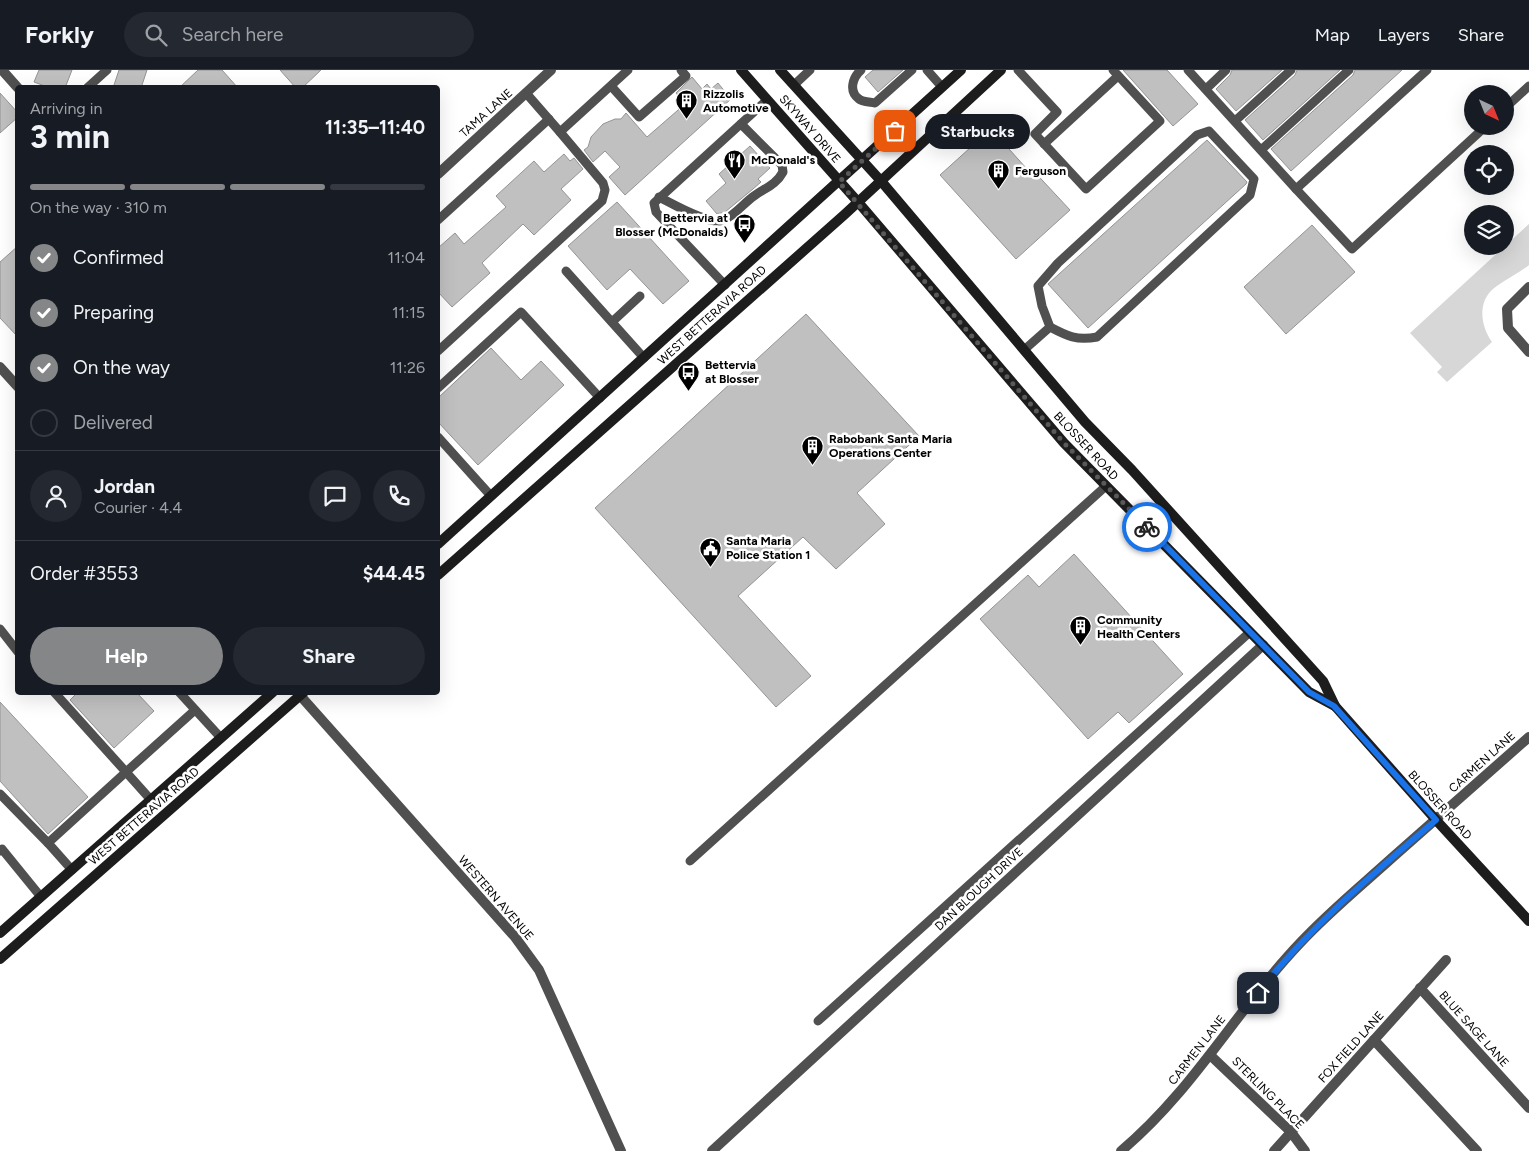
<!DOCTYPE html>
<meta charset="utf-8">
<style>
:root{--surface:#171b24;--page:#242831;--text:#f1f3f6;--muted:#9ea1a6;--line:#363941;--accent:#858687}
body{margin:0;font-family:Figtree,sans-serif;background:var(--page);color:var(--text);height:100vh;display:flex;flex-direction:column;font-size:19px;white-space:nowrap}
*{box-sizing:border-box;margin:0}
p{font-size:16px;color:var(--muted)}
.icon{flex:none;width:28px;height:28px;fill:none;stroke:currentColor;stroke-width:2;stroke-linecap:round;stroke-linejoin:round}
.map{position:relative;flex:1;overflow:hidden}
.panel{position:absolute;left:15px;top:15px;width:425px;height:610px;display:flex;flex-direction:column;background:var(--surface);border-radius:5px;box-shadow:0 5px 20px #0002}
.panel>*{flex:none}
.needle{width:32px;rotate:137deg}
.tools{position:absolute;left:1464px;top:15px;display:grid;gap:10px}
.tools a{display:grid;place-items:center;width:50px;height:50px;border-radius:50%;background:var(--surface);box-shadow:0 5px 20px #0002;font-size:25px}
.pin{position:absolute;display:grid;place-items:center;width:42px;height:42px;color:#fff;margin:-21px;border-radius:10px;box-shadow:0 2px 8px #0006}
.courier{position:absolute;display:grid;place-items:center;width:50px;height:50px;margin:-25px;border:4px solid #1a73e8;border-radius:50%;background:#fff;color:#222;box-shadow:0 1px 6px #0007}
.bubble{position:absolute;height:35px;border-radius:18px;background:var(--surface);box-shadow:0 5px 20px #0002;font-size:16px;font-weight:700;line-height:35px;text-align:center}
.head em{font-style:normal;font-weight:700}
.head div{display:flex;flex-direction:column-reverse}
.head{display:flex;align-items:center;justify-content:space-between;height:85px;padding:0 15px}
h1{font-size:32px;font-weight:700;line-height:38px}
.bar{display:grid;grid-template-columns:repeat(4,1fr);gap:8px 5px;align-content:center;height:60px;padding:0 15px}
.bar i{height:6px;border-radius:4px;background:var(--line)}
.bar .selected{background:var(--accent)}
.bar p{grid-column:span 4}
.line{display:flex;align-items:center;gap:12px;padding:0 15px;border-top:1px solid var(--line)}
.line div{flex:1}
.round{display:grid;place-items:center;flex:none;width:52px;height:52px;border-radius:26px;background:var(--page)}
ol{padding:0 15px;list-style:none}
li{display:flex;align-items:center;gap:15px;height:55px}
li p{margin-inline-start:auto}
li .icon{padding:5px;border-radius:50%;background:var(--accent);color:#fff;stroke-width:4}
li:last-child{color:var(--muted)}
li i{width:28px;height:28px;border:2px solid var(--line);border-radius:50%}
.primary-button{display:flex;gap:10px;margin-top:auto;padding:10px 15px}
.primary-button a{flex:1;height:58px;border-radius:30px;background:var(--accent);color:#fff;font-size:20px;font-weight:700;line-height:58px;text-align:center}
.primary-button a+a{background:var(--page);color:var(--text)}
header{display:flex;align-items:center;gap:30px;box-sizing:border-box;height:70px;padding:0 25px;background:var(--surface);border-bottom:1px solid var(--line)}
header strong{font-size:24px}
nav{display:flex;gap:28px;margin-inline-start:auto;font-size:18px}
.search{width:350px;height:45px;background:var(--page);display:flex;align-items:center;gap:12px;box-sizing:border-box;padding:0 18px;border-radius:28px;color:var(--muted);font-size:19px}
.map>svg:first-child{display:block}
.green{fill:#d7d7d7}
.building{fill:#c0c0c0;stroke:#949494}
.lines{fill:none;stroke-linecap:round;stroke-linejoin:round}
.lane{stroke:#505050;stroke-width:9}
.street{stroke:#505050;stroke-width:10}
.secondary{stroke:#1d1d1d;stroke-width:10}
.done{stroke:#595959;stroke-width:5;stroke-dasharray:0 9}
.route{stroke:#1a73e8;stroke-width:6}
.labels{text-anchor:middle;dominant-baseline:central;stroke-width:5;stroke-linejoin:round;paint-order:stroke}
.poi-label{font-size:12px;font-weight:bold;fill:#000;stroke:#fff;text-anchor:start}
.street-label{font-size:12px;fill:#000;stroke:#fff}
</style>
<header>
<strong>Forkly</strong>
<div class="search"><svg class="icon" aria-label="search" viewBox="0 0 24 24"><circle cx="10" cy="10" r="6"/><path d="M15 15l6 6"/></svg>Search here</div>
<nav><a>Map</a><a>Layers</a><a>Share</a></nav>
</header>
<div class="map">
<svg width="1529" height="1081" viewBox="0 0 1529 1081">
<rect width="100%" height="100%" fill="#fff"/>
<path class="green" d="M1529,154V195C1518,204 1504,210 1493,219C1477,233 1481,257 1492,272L1447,312L1437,302L1442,297L1410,263Z"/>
<g class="building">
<polygon points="39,0 72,0 65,18 50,18 34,12"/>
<polygon points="119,0 147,0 141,18 113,18"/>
<polygon points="198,0 222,0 238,18 179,18"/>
<polygon points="280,0 321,0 302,18 296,18"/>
<polygon points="873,0 903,0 878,22 865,7"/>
<polygon points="1123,0 1167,0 1198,34 1173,56"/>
<polygon points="1232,0 1282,0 1236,41 1216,19 1230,5"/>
<polygon points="1297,0 1340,0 1263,70 1245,50 1295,5"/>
<polygon points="1355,0 1402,0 1291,101 1271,79 1353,5"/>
<polygon points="692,7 702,19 707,14 711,19 718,13 731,29 625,125 609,107 620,97 605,81 593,92 584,80 588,77 591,67 603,54 615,49 621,49 626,43 647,67 685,34 676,23"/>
<polygon points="0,23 18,43 18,47 0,63"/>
<polygon points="991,59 1027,99 1030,97 1070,140 1016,189 940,105"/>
<polygon points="1207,70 1247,112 1246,114 1088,258 1048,214"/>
<polygon points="750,76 770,98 758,109 761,112 753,119 725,142 717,144 706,131 726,113 719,104"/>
<polygon points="564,84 570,91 574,88 583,99 561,119 571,130 534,165 523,154 482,193 490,203 452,237 438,222 438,178 455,163 464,174 506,137 496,126 534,91 544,102"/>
<polygon points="617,132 689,211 663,234 630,199 607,220 568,176"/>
<polygon points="1312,155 1355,202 1286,264 1244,217"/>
<polygon points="18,176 18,267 0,248 0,192"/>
<polygon points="806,244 919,366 857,423 885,454 836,499 803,467 738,526 811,606 776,637 595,438"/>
<polygon points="491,278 521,310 541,291 564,315 478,395 438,352 438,328"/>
<polygon points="1074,484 1183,604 1129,653 1118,642 1088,669 980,549 1028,505 1039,517"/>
<polygon points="78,622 136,622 154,641 114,678 70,630"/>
<polygon points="0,632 88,727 48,764 0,711"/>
</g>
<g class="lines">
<g class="lane">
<path d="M861,0C853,7 848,21 859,29C862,32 870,32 875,33L912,0"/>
<polyline points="927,0 942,17"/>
<polyline points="1018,0 1057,42 1035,64 1086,119 1160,51 1113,0"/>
<polyline points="1188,0 1296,119 1427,0"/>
<polyline points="794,15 810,0"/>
<polyline points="611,16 639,47 686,6 681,0"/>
<polyline points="87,18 107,0"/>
<polyline points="1206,19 1226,0"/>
<polyline points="526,23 560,62 628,0"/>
<polyline points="1505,38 1529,16"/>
<polyline points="1235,51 1291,0"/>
<polyline points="1044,74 1118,6"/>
<polyline points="1261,80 1349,0"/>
<polyline points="1296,119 1352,179 1486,56"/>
<path d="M659,127C673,134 710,156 724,150C735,145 744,133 754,126C765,118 776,115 783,102L782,95L741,54"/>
<polyline points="438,150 549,49"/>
<polyline points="566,201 644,288"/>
<polyline points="725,215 656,142 654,133 767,30"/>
<polyline points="612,252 640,226"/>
<path d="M1024,280L1050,257L1042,236L1038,216L1058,193L1197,65L1209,61L1254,109L1250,125L1097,267C1077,271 1067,266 1050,257"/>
<polyline points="438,281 602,131 605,120 603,113 560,62"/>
<polyline points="438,318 521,242 600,328"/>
<polyline points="438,367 491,426"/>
<polyline points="0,559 18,582"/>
<polyline points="54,622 126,702 48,773 72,800"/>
<polyline points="179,622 221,668"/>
<polyline points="0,724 48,773"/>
<polyline points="151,730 126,702 195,640"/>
<polyline points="0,781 2,779 41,827"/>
<polyline points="690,791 1106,416"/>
<polyline points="818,951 1250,562"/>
</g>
<g class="street">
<polyline points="2,0 18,18"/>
<polyline points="438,104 551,0"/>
<polyline points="1529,217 1507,239 1508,258 1529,282"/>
<polyline points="0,297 18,317"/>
<polyline points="297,622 515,867 539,900 621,1081"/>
<polyline points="1420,918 1529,1038"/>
<polyline points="1374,970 1477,1081"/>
<polyline points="1210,985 1291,1062 1305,1081"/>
<polyline points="712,1081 1263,575"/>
<path d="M1121,1081C1193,1021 1237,939 1301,872C1329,842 1362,815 1393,787C1438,747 1484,707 1529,667"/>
<polyline points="1274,1081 1446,890"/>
</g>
<g class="secondary">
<polyline points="741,0 858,132 1064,373 1309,622 1335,636"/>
<polyline points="780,0 881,111 1085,352 1132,400 1323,611 1335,636 1436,750 1529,851"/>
<polyline points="438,474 961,0"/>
<polyline points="438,505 844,145 1001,0"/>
<polyline points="0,863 273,622"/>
<polyline points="0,889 304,622"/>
</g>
</g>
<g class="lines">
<polyline class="done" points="895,61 839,112 1064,373 1147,457"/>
<path class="route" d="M1147,457L1309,622L1334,636L1436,750C1373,804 1309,857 1258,923"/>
</g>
<defs>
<symbol id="building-pin" viewBox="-11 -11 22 30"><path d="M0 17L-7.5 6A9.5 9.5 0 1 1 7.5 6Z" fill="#000" stroke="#fff"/><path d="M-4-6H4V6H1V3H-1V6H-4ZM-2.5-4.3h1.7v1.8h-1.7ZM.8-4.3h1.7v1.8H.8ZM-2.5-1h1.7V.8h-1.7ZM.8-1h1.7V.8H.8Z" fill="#fff"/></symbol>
<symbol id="restaurant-pin" viewBox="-11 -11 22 30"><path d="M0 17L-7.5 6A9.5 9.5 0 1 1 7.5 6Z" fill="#000" stroke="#fff"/><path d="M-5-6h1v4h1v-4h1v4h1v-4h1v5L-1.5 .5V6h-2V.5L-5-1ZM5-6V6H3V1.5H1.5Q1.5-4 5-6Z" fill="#fff"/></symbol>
<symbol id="bus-pin" viewBox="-11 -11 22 30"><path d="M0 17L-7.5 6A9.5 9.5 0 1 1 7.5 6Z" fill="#000" stroke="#fff"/><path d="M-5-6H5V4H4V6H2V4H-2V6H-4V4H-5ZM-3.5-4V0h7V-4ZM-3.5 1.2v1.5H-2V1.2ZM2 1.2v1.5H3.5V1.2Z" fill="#fff"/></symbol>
<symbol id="civic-pin" viewBox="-11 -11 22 30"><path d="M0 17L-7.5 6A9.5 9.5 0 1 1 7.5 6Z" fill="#000" stroke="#fff"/><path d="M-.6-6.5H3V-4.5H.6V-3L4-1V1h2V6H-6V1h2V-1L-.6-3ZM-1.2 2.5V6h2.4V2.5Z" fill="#fff"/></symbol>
</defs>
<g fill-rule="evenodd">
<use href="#building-pin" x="674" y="18" width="25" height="34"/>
<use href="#restaurant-pin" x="722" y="78" width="25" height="34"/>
<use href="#building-pin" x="986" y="88" width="25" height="34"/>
<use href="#bus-pin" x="732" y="142" width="25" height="34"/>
<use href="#bus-pin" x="676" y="290" width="25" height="34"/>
<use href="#building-pin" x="800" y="364" width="25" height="34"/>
<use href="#civic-pin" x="698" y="466" width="25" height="34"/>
<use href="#building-pin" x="1068" y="544" width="25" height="34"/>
</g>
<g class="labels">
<g class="poi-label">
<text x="703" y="24">Rizzolis<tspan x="703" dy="14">Automotive</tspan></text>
<text x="751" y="90">McDonald's</text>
<text x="1015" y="101">Ferguson</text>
<text x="728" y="148" text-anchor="end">Bettervia at<tspan x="728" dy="14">Blosser (McDonalds)</tspan></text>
<text x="705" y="295">Bettervia<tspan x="705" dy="14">at Blosser</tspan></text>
<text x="829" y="369">Rabobank Santa Maria<tspan x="829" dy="14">Operations Center</tspan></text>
<text x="726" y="471">Santa Maria<tspan x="726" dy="14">Police Station 1</tspan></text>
<text x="1097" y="550">Community<tspan x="1097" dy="14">Health Centers</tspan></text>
</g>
<g class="street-label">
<text transform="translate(486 43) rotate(-42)">TAMA LANE</text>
<text transform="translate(810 59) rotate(49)">SKYWAY DRIVE</text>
<text transform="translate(712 245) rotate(-42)">WEST BETTERAVIA ROAD</text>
<text transform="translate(1086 376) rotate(47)">BLOSSER ROAD</text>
<text transform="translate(1482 692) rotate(-42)">CARMEN LANE</text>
<text transform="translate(1440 735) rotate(48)">BLOSSER ROAD</text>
<text transform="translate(144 746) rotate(-41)">WEST BETTERAVIA ROAD</text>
<text transform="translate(979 819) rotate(-43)">DAN BLOUGH DRIVE</text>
<text transform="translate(496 828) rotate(49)">WESTERN AVENUE</text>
<text transform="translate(1474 959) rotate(48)">BLUE SAGE LANE</text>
<text transform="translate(1351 977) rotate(-48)">FOX FIELD LANE</text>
<text transform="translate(1197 980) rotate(-52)">CARMEN LANE</text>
<text transform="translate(1268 1023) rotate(45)">STERLING PLACE</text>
</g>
</g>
</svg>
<div class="tools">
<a><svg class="needle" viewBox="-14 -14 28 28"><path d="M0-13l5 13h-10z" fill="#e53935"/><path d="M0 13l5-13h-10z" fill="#9ea1a6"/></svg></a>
<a><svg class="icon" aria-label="locate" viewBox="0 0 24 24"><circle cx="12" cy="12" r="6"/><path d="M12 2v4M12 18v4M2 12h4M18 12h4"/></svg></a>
<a><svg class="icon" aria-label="layers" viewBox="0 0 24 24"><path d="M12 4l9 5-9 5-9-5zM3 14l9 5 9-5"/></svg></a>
</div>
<div class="pin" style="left:895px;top:61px;background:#ea580c"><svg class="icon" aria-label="bag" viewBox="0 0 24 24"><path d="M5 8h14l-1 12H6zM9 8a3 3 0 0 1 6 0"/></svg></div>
<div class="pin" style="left:1258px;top:923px;background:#1f2937"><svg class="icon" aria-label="home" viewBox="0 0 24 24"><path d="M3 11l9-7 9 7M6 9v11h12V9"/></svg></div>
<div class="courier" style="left:1147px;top:457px"><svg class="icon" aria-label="bike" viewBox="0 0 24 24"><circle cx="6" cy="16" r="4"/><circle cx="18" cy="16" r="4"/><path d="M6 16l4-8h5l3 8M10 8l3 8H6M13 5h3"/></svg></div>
<div class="bubble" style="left:925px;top:44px;width:105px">Starbucks</div>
<section class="panel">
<div class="head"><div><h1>3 min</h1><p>Arriving in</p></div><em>11:35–11:40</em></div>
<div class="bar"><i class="selected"></i><i class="selected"></i><i class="selected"></i><i></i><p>On the way · 310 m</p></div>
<ol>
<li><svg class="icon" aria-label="check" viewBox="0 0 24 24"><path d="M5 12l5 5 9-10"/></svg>Confirmed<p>11:04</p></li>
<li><svg class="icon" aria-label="check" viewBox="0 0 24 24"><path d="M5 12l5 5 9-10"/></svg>Preparing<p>11:15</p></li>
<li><svg class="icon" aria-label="check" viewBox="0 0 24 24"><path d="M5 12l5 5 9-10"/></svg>On the way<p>11:26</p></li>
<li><i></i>Delivered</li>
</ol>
<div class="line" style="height:90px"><a class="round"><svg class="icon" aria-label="person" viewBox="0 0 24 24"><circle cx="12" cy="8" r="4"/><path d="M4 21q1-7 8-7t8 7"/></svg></a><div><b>Jordan</b><p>Courier · 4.4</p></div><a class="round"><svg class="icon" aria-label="chat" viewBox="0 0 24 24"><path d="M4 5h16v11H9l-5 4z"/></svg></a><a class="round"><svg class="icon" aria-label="phone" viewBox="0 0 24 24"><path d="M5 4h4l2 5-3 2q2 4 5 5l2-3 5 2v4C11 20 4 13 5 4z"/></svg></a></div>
<div class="line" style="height:65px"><div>Order #3553</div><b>$44.45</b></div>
<div class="primary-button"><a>Help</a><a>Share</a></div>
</section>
</div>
